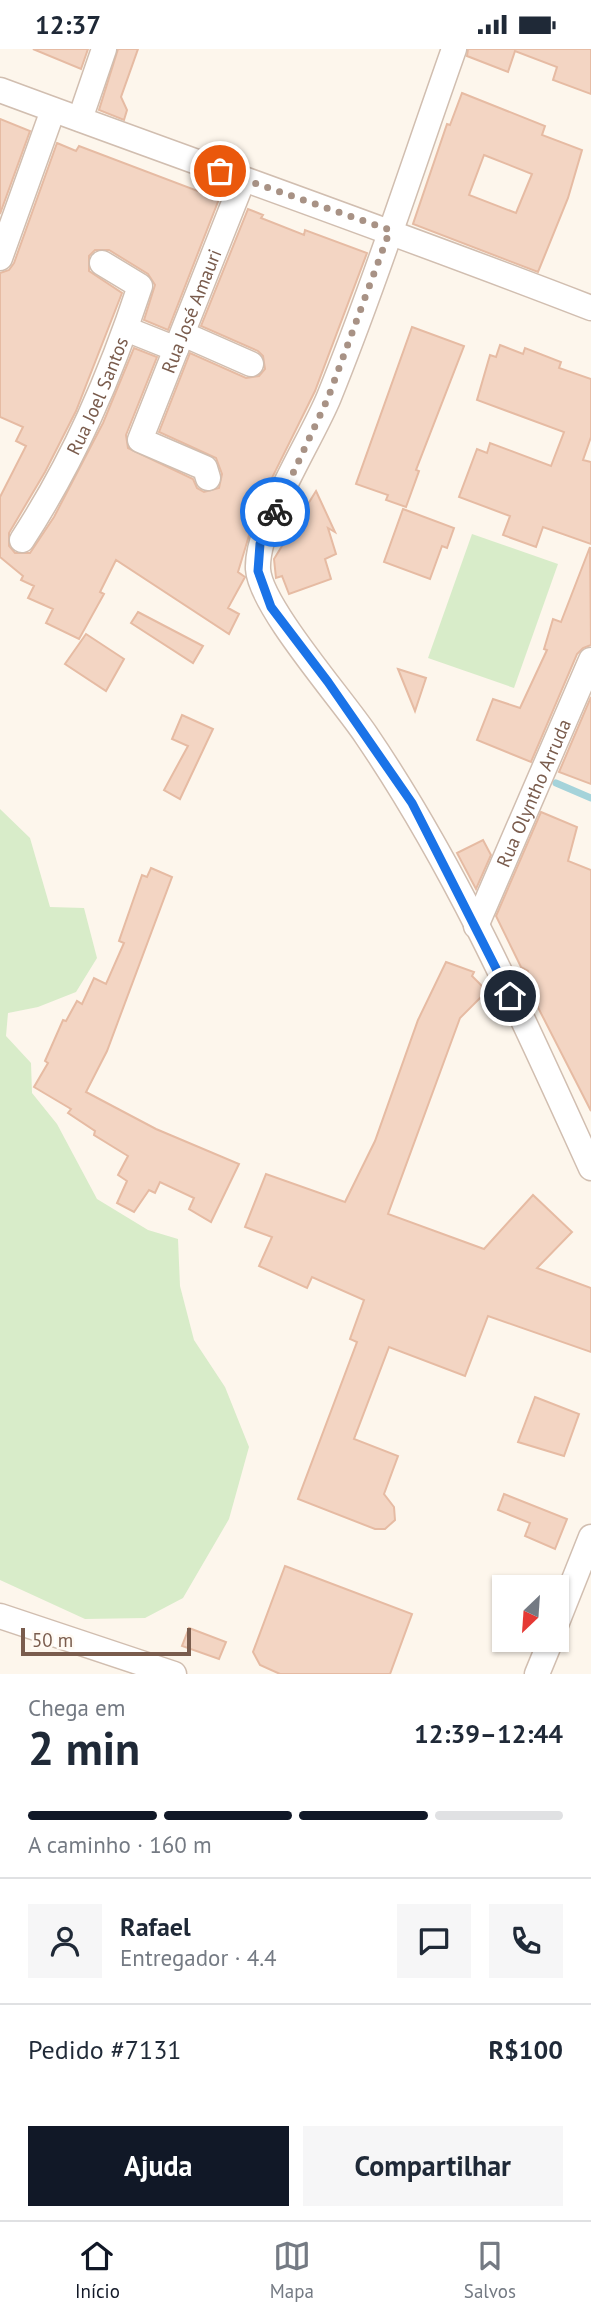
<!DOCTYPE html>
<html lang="pt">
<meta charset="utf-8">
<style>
:root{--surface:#fff;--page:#f6f6f7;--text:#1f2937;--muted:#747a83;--line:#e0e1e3;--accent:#111827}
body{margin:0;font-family:"PT Sans",sans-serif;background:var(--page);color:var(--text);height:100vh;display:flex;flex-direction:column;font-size:26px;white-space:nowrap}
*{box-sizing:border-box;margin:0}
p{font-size:23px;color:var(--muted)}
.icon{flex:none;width:38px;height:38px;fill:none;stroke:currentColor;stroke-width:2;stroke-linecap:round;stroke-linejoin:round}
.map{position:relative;height:1625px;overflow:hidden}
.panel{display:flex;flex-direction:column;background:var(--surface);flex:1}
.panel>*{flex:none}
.needle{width:46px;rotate:205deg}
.tools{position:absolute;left:492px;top:1526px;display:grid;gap:14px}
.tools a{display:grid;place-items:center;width:77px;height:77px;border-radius:0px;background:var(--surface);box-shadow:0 2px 5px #0004;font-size:35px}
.scale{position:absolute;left:21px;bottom:18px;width:170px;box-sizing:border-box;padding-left:7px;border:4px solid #7a5c4d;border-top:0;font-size:19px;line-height:24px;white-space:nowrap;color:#7a5c4d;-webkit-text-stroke:5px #fffaf3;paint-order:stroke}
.pin{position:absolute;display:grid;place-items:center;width:60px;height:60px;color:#fff;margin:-30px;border:4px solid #fff;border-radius:50%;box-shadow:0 2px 7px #0007}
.courier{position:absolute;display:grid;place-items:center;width:70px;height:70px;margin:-35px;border:5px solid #1a73e8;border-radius:50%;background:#fff;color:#222;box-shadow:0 2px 9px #0007}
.summary em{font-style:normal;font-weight:700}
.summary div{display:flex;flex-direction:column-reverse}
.summary{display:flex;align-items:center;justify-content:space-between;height:119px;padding:0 28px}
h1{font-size:46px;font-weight:700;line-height:52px}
.bar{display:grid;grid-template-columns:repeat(4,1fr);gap:10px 7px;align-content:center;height:84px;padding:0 28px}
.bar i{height:9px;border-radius:5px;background:var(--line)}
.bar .selected{background:var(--accent)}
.bar p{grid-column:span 4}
.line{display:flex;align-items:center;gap:18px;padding:0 28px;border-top:2px solid var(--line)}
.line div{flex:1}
.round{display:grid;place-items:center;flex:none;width:74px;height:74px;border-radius:0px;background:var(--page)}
.action{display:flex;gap:14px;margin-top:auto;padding:14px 28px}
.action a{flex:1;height:80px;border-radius:0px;background:var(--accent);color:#fff;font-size:28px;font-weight:700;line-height:80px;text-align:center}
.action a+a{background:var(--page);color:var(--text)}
.status{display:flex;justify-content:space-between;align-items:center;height:49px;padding:0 35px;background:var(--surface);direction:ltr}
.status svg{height:19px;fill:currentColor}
.tab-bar{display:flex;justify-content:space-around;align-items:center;height:98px;border-top:2px solid var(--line);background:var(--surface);font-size:19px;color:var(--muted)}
.tab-bar a{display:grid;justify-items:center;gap:4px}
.tab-bar .selected{color:var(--accent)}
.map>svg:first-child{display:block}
.green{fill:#d8ecc9}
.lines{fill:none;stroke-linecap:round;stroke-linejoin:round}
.stream{stroke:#a5d3da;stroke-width:7}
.building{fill:#f3d5c3;stroke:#e6bba3;stroke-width:2;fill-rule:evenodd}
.minor-casing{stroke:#d1beb0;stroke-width:27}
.minor{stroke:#fff;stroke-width:24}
.done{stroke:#a89285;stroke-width:7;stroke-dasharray:0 12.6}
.route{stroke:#1a73e8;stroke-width:9}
.labels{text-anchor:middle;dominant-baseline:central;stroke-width:6;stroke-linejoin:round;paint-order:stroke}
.street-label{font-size:19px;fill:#7a5c4d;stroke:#fffaf3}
</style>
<div class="status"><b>12:37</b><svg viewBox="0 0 49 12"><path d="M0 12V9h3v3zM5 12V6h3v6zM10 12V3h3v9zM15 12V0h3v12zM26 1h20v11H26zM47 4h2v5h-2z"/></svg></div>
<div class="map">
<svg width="591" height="1625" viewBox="0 0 591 1625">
<rect width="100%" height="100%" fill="#fdf6ec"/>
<g class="green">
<polygon points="472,485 558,515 514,639 428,609"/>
<polygon points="0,760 30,789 50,858 84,859 97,909 76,943 38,958 8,964 6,987 31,1014 32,1044 57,1075 97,1150 148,1181 178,1190 180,1237 194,1291 225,1338 249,1398 229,1470 183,1549 145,1569 85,1570 0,1531"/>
</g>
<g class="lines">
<polyline class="stream" points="556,734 591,749"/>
</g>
<g class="building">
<polygon points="33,0 88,0 81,20"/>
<polygon points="118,0 138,0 121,48 127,61 124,71 99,61"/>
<polygon points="468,0 591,0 591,45 553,31 557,18 515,2 508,23 467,7"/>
<path d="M462,44L545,77L542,86L582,101L568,149L538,223L413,175L447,75L450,76ZM484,106L532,125L516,164L469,146Z"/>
<polygon points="0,70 30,82 0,165"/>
<polygon points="57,94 76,102 79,97 219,150 168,281 144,271 155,236 148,225 109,201 95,201 89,207 89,222 122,244 76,362 45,423 9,484 9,497 15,504 30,504 54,468 103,374 134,299 157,308 126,386 128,399 193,430 197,439 204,443 219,439 222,425 216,409 159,383 190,304 246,329 259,327 265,320 263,307 258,302 201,277 248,160 263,166 261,169 304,186 305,181 367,204 315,342 270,433 266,431 249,468 254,470 238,523 245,528 228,559 239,565 229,585 116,511 100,543 104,545 79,590 46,574 53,560 28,549 34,537 21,531 23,527 0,508 0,448 26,397 16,392 23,378 0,368 0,224 9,221 14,214"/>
<polygon points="412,278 464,297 416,421 419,422 406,458 386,451 388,446 356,435"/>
<polygon points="500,296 523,305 525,299 561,313 559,319 591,330 591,388 583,411 591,413 591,495 543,478 536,498 503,486 510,467 459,448 477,400 487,404 490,394 551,417 564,383 477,351 490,306 496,308"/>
<polygon points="316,442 335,483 328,479 336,505 325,510 331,530 289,545 282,527 276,529 274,510"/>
<polygon points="403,460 454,479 447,499 442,497 430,530 384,513"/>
<polygon points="590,498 591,596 583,599 577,605 531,713 477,691 493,650 520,659 547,601 544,600 553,570 561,573"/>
<polygon points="138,563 203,597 193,614 131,574"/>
<polygon points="86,585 124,610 106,642 65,615"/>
<polygon points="398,620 426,629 415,662"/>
<polygon points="591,648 591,735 559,723"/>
<polygon points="182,666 213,680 180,750 164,741 188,697 172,690"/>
<polygon points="541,763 577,778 568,812 591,821 591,1062 525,933 528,922 521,918 496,867"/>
<polygon points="483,791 491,806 476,840 457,804"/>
<polygon points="151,819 172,828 107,1002 86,1043 156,1080 239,1115 211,1173 189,1160 194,1149 160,1133 155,1144 149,1141 134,1163 117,1154 127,1132 118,1126 128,1107 94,1086 95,1082 68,1064 71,1060 34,1038 48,1014 45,1012 63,971 66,972 77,952 82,955 94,929 106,935 124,894 119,892 142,826 147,828"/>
<polygon points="446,913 474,923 472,927 487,942 460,969 388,1165 484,1200 533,1146 572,1183 537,1219 591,1239 591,1303 488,1267 465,1327 389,1298 354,1390 398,1407 384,1445 394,1458 395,1471 385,1480 375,1480 298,1450 357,1293 350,1290 364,1251 312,1228 307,1239 259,1217 272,1188 245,1178 266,1125 345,1153 375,1092 418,971"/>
<polygon points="535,1348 579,1365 564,1407 518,1393"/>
<polygon points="504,1445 567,1470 555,1500 525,1487 530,1474 498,1461"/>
<polygon points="285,1517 412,1565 390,1625 280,1625 260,1616 253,1603"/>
<polygon points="189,1579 226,1593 219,1610 182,1597"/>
</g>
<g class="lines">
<defs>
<g id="minor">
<path d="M454,0C413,116 375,234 329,348C311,392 256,476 258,520C260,557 342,650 366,686C458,821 524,972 591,1119"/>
<path d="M0,41C197,114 395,183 591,259"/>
<polyline points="80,70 104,0"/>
<polyline points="0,209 53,61"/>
<polyline points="126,280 176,300"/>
<polyline points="183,285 251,315"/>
<path id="s1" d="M208,429L205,419L140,391L243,131"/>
<path id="s2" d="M22,491C74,411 110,328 140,237L102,214"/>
<path id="s3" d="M476,877L591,611"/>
<polyline points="0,1567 174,1625"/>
<polyline points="556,1576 591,1488"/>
<polyline points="537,1625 551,1591"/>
</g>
</defs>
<use href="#minor" class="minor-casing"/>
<use href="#minor" class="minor"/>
</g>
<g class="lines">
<polyline class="done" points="220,122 390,181 328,349 275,463"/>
<polyline class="route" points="275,463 260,495 258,522 271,558 328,633 412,754 510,947"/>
</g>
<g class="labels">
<g class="street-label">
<text stroke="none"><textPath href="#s1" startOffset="220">Rua José Amauri</textPath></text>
<text stroke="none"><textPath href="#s2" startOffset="163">Rua Joel Santos</textPath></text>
<text stroke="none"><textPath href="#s3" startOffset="145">Rua Olyntho Arruda</textPath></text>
</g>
</g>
</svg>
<div class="tools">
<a><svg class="needle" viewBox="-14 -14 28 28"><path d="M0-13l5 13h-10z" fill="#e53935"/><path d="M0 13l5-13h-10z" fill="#747a83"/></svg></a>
</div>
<div class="scale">50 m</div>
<div class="pin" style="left:220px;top:122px;background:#ea580c"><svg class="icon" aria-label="bag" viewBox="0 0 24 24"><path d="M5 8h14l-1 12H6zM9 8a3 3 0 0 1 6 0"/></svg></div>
<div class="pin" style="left:510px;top:947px;background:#1f2937"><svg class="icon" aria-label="home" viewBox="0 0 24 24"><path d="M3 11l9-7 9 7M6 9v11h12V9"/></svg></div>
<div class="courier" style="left:275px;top:463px"><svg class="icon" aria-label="bike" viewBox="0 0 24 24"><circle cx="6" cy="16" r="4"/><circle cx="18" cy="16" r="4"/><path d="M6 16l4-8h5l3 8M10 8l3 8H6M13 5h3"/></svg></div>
</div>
<section class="panel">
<div class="summary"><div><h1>2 min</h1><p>Chega em</p></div><em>12:39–12:44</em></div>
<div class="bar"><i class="selected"></i><i class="selected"></i><i class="selected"></i><i></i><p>A caminho · 160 m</p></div>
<div class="line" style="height:126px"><a class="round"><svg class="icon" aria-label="person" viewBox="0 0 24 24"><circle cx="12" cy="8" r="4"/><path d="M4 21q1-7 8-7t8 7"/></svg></a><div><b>Rafael</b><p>Entregador · 4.4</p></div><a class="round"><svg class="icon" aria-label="chat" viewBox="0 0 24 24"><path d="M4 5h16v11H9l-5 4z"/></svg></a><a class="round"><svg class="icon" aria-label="phone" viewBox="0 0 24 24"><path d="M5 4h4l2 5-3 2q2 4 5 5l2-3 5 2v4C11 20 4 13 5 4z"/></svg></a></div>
<div class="line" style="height:91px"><div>Pedido #7131</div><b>R$100</b></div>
<div class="action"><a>Ajuda</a><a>Compartilhar</a></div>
</section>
<nav class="tab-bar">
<a class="selected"><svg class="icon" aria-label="home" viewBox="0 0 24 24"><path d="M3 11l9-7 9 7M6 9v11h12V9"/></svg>Início</a>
<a><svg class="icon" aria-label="map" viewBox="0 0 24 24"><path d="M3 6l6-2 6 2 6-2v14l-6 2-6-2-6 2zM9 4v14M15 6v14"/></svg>Mapa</a>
<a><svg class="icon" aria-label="saved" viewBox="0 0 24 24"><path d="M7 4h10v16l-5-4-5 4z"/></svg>Salvos</a>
</nav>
